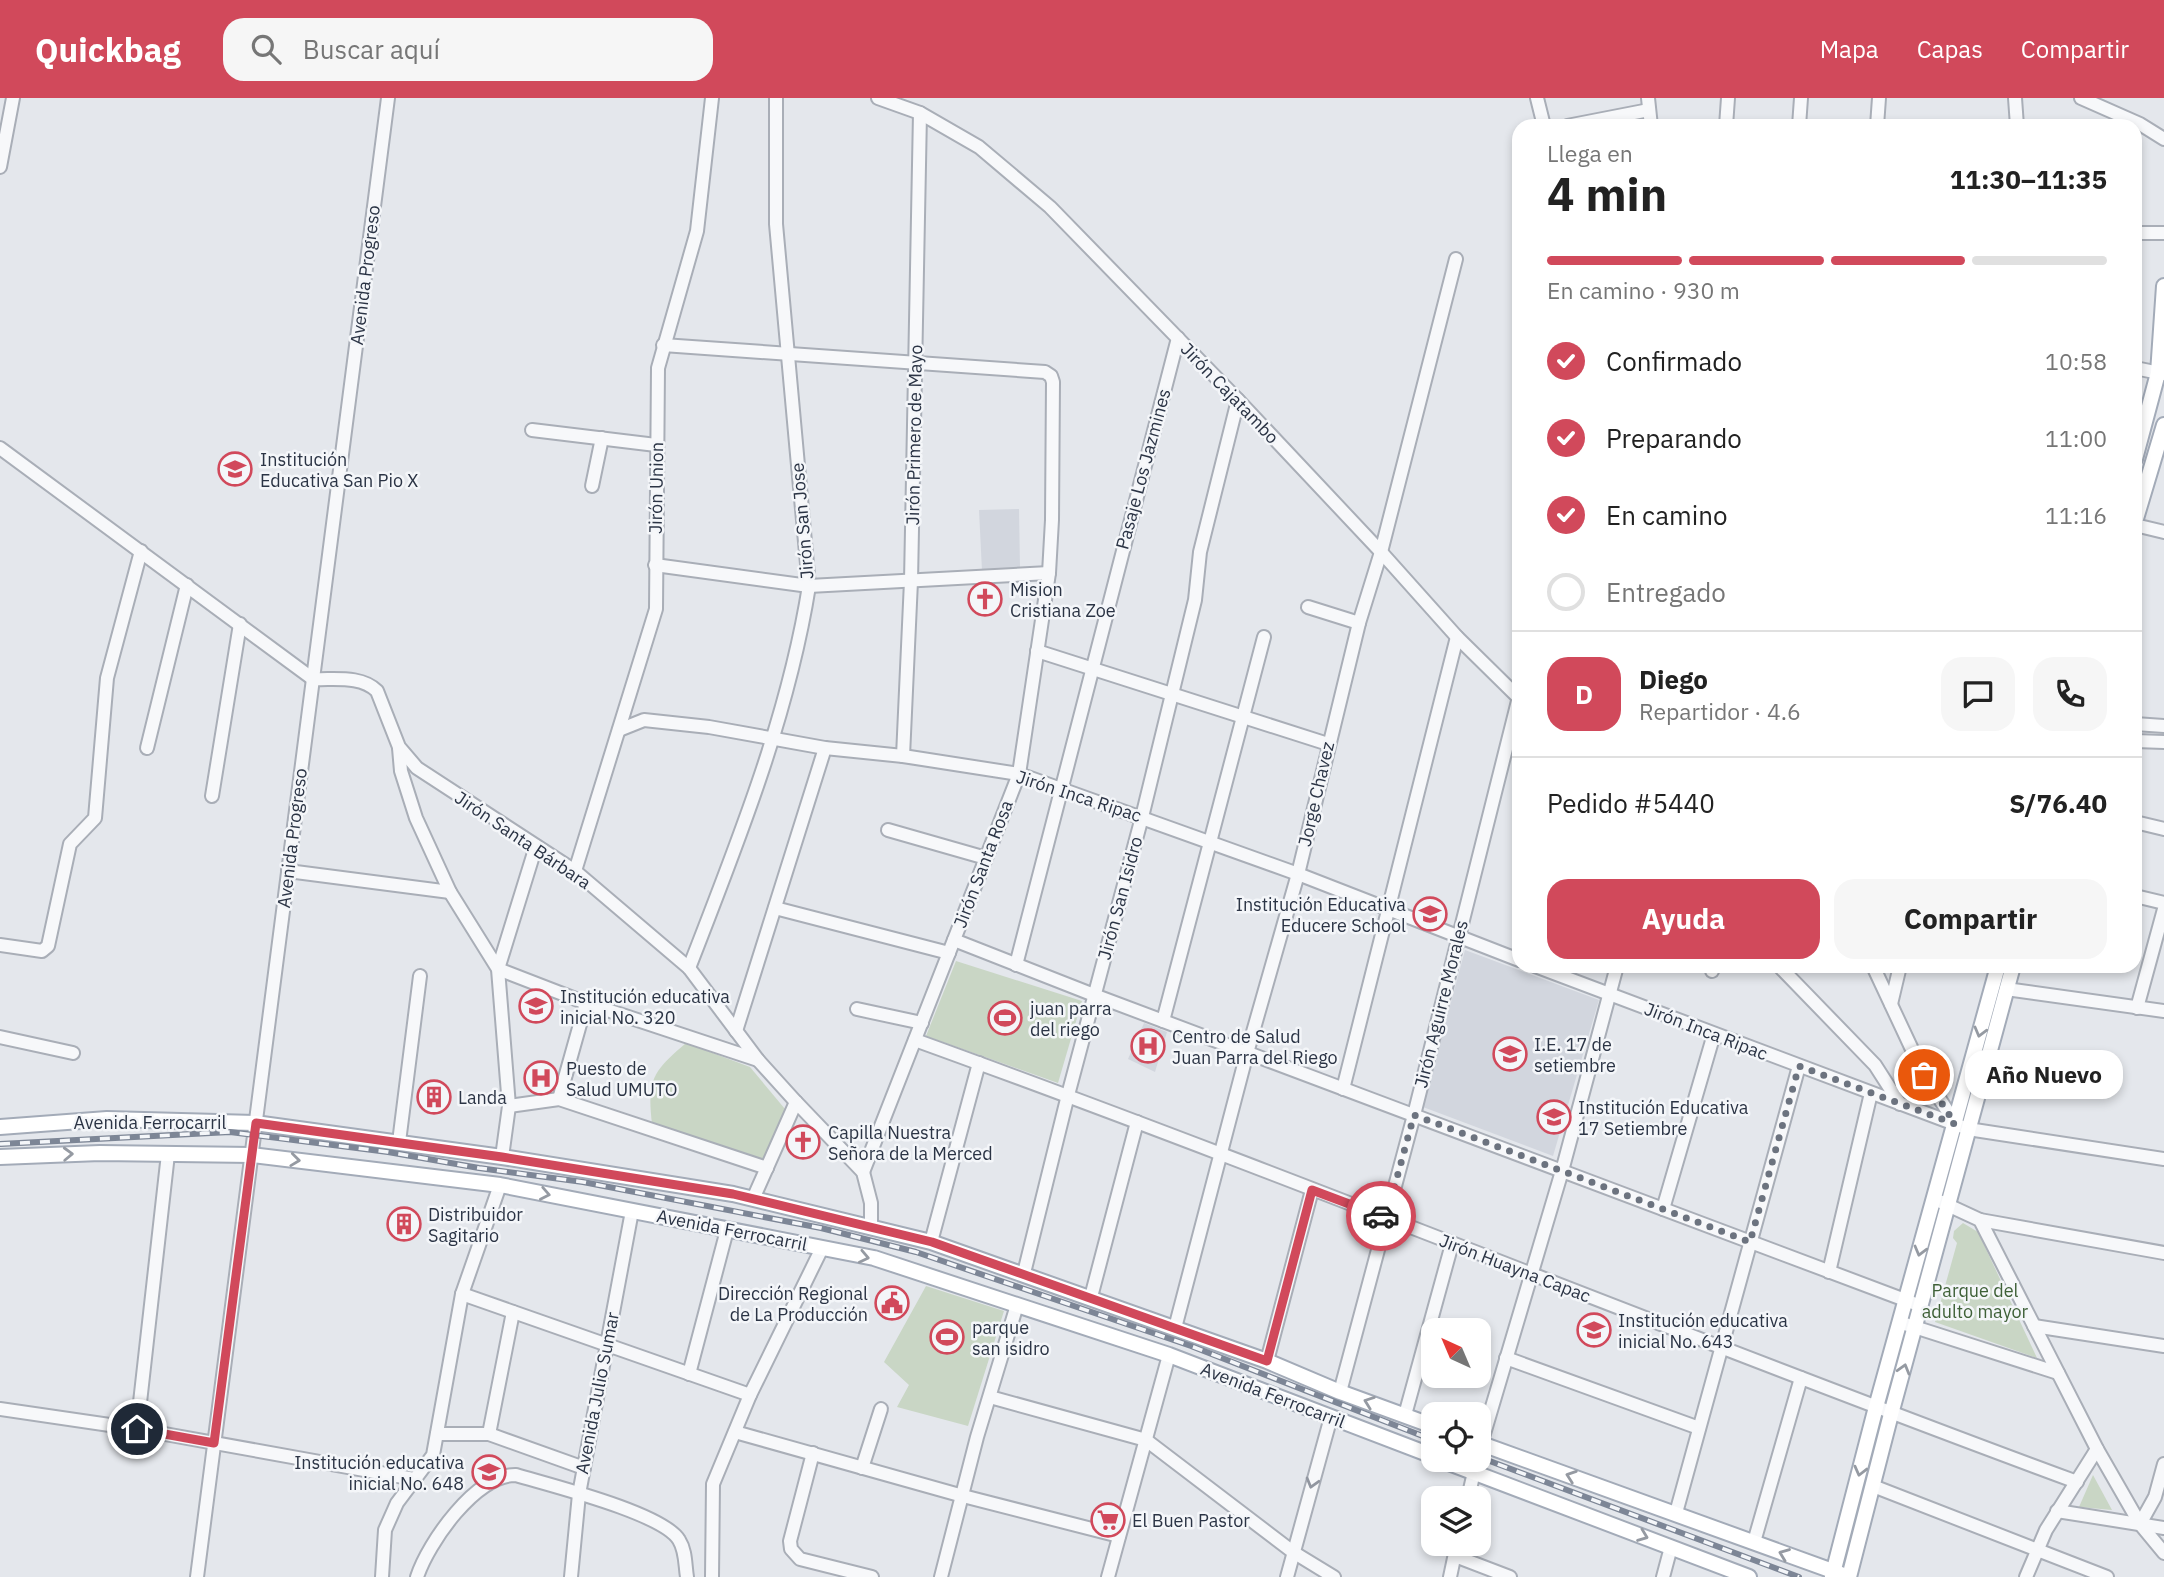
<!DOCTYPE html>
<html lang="es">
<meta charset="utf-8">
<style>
:root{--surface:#fff;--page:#f6f6f6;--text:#222;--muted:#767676;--line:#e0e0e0;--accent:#d1495b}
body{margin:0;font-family:"IBM Plex Sans",sans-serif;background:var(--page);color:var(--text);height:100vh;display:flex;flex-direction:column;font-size:26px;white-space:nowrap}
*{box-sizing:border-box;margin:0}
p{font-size:23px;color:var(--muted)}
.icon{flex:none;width:38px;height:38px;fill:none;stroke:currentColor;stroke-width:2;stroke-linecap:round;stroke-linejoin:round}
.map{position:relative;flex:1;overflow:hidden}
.sheet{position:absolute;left:1512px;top:21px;width:630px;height:854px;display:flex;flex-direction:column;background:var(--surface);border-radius:21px;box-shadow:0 4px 10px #0003}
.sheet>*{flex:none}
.needle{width:46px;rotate:316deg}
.fabs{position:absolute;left:1421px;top:1220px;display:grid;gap:14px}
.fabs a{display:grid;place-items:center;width:70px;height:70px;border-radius:14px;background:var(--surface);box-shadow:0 4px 10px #0003;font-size:35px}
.pin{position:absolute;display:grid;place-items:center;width:60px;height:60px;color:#fff;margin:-30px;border:4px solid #fff;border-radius:50%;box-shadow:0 2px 7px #0007}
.courier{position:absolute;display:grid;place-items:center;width:70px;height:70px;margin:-35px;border:5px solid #d1495b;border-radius:50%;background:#fff;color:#222;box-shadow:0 2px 9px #0007}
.bubble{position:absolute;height:49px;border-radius:21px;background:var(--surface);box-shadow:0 4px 10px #0003;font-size:23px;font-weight:700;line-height:49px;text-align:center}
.head em{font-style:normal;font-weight:700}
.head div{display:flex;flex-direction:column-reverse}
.head{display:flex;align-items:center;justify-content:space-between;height:119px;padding:0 35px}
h1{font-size:46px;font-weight:700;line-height:52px}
.bar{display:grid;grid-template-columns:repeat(4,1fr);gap:10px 7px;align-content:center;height:84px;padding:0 35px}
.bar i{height:9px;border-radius:5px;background:var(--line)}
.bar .current{background:var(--accent)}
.bar p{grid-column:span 4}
.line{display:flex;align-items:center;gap:18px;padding:0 35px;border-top:2px solid var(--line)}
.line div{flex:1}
.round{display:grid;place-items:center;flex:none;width:74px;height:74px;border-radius:21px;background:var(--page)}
ol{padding:0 35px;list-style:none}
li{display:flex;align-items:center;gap:21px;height:77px}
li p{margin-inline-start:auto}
li .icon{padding:7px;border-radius:50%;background:var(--accent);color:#fff;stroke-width:4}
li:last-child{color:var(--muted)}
li i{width:38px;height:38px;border:4px solid var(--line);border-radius:50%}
.button{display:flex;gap:14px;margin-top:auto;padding:14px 35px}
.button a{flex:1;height:80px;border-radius:21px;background:var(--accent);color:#fff;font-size:28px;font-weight:700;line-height:80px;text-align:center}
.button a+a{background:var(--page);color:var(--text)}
header{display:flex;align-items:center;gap:42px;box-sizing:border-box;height:98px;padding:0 35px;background:var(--accent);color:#fff}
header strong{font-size:33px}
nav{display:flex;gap:38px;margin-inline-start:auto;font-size:24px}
.search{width:490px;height:63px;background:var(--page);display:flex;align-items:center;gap:18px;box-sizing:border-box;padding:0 24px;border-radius:21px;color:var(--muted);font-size:26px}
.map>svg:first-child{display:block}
.built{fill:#d2d6de}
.green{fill:#c9d6c5}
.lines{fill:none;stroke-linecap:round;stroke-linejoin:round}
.minor-casing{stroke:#a9aeb7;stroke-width:16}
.major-casing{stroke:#a3abb8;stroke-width:18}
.minor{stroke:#f7f8fa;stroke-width:12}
.major{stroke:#fff;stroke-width:14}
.rail-casing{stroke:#7d8696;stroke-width:6}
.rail{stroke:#f4f6f9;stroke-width:3.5;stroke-dasharray:10;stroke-linecap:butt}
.oneway{stroke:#959aa2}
.oneway2{stroke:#9196a0}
.done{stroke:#6c737f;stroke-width:7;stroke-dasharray:0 12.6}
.route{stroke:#d1495b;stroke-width:9}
.labels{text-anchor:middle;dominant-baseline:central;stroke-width:5;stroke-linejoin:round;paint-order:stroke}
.street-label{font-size:18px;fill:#2b3445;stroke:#f4f6f9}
.poi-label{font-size:18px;fill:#2b3445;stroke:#f4f6f9;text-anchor:start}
.park-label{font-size:18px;fill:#3f6138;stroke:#f4f6f9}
</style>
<header>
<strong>Quickbag</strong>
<div class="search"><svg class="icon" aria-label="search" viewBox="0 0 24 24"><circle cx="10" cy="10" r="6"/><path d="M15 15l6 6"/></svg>Buscar aquí</div>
<nav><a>Mapa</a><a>Capas</a><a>Compartir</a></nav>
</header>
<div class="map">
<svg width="2164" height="1479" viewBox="0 0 2164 1479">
<rect width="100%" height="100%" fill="#e4e7ec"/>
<g class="built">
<polygon points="1019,411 1020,470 982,473 979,412"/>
<polygon points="1465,852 1599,902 1553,1058 1423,1009"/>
<polygon points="1144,925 1167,934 1155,974 1128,961"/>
</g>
<g class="green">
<polygon points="956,863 1082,903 1058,985 926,938"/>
<path d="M686,945L750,969L785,1011L765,1059L756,1063L652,1026C647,982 652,974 686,945Z"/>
<polygon points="1963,1125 1978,1134 2037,1260 1935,1224 1957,1145 1953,1140 1954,1133"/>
<polygon points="926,1188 1004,1213 968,1328 897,1309 909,1287 884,1264"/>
<polygon points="2093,1377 2112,1412 2079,1409"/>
</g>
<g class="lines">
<defs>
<g id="minor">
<polyline points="878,0 920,15 979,49 1050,109 1238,302 1381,454 1457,539 1519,600"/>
<polyline points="1537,0 1544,28"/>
<polyline points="1648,0 1651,28"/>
<polyline points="2015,0 2017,28"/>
<polyline points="2081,0 2140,26 2164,41"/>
<polyline points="1567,28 1649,12"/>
<polyline points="1726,28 1728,0"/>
<polyline points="1799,28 1801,0"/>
<polyline points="1877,28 1879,0"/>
<polyline points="0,69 13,0"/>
<polyline points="2135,135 2164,135"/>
<polyline points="663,247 1045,274 1051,278 1053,284 1052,422 1049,475 1019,676 863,1074"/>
<polyline points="2135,270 2164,276"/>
<polyline points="532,332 656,347"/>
<path d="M0,350L313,581C334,582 361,577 377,593L399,649L417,670L575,773L689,870L758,962L796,1004L863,1074L871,1105V1129"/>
<polyline points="592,388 602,340"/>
<polyline points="2135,427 2164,434"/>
<polyline points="655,467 809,488 1049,475"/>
<polyline points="1308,509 1359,525"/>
<polyline points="1037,553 1328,646"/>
<polyline points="2135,626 2164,628"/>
<polyline points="619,632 644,622 709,629 825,650 903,658 1019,676 1298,776 1519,862"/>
<polyline points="2135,643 2164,644"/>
<polyline points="147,650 187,487"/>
<polyline points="399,650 401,673 416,720 450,794 498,871 509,1008 502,1059"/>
<polyline points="903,658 911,483 920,15"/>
<polyline points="212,698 240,526"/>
<polyline points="2135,724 2164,731"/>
<polyline points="888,732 986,760"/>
<polyline points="536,748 498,871 586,905 758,962"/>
<polyline points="288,773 450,794"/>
<polyline points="575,773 656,511 658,270 697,133 712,0"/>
<polyline points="2135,798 2164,805"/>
<polyline points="775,810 949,855"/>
<polyline points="954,842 1094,897 1921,1208"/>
<polyline points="0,847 42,853 48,848 70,746 95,720 107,580 141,453"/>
<polyline points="1016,867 1178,240"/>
<polyline points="1535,868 1968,1031 2164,1061"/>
<polyline points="1779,868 1875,967 1900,1006"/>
<polyline points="1873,868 1924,977 1956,1026"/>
<path d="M689,870C737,746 788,620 809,488L776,126V0"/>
<polyline points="1712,873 1714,868"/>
<polyline points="2006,891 2164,913"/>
<polyline points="1891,906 1900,868"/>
<polyline points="2137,910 2164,811"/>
<polyline points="857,911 922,925"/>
<polyline points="1163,923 1264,539"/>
<polyline points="736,933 825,650"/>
<polyline points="0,939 73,955"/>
<path d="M915,942C1305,1083 1688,1241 2077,1384"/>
<polyline points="1343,991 1457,539"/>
<polyline points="559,1001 586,905"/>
<polyline points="509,1008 559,1001 767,1070"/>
<polyline points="399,1044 420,878"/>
<polyline points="753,1101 796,1004"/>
<polyline points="1939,1103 1980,1122 2097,1351 2140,1426 2164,1455"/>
<polyline points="1663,1111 1714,936"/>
<polyline points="1980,1122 2164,1155"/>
<polyline points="931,1144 979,965"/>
<polyline points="1829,1174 1871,995"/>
<polyline points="1024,1175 1068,997 1142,719 1195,502 1200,454 1238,302"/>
<polyline points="462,1196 750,1297"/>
<polyline points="1091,1199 1137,1024"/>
<polyline points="1905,1226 2058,1275"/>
<polyline points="2034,1228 2164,1248"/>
<polyline points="1175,1230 1247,955 1298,776 1359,525 1381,454 1456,161"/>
<polyline points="1506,1260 1699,1330"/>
<polyline points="1267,1263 1312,1092"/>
<polyline points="689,1276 727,1132"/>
<polyline points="1340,1294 1414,1017 1519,599"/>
<polyline points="990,1299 1146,1342 1293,1454 1334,1479"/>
<polyline points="0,1311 137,1331 414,1381"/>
<polyline points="1405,1317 1452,1146"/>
<polyline points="137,1331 168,1056"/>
<polyline points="735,1334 963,1398 1119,1438"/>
<polyline points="437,1336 489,1336 584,1370"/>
<polyline points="489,1336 513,1214"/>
<polyline points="1481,1346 1562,1073 1617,868"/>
<polyline points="813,1355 790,1443 791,1451 800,1461 872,1479"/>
<polyline points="862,1370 881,1311"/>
<polyline points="1873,1388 2107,1479"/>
<polyline points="1468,1400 1474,1374"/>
<polyline points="2057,1413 2164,1430"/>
<polyline points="1676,1415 1799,968"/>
<polyline points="2140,1426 2155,1399 2164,1366"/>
<polyline points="1754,1444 1801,1280"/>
<polyline points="1455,1458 1510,1479"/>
<polyline points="197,1479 388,0"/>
<polyline points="382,1479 385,1432 397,1405 433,1357 462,1196 500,1087"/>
<path d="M417,1479C428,1445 476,1376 516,1377C549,1387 663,1415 679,1442C686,1453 685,1467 687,1479"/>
<polyline points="571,1479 579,1396 632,1113"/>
<polyline points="712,1479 713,1386 750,1297 822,1150"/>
<polyline points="941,1479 977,1339 1017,1207"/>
<polyline points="1108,1479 1169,1257"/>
<polyline points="1287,1479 1331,1319"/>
<polyline points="1450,1479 1457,1446"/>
<polyline points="1663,1479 1671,1449"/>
<polyline points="2026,1479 2046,1432 2097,1351"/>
</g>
<g id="major">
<polyline points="2135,361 2158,275 2164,188"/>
<polyline points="2135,424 2164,327"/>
<polyline points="0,1029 107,1021 255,1025 502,1059 733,1096 931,1144 1267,1263 1340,1294 1433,1328"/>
<polyline points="0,1059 100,1055 252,1057 500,1087 874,1160 1169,1257 1433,1358"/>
<polyline points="1479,1345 1841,1476"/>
<polyline points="1441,1362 1749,1479"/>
<polyline points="1832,1479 1876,1309 1998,868"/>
<polyline points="1849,1479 1891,1316 2013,868"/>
</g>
</defs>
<use href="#minor" class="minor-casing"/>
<use href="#major" class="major-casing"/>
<use href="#minor" class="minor"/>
<use href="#major" class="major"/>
<defs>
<g id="rail">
<polyline points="0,1046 230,1034 388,1054 479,1070 583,1084 821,1130 916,1154 1191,1248 1433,1342"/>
<polyline points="1479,1359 1799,1479"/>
</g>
</defs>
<use href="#rail" class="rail-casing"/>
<use href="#rail" class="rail"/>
</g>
<defs><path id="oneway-chevron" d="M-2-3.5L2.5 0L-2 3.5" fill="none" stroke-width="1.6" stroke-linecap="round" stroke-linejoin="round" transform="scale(1.75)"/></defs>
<g class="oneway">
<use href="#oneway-chevron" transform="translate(1980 934) rotate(105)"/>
<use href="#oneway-chevron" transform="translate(68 1056) rotate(-2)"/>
<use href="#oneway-chevron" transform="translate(295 1062) rotate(7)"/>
<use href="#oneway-chevron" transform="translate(545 1096) rotate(11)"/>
<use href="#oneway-chevron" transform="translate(1920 1153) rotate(105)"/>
<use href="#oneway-chevron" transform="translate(864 1159) rotate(12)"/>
<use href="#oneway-chevron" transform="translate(1904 1271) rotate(-74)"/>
<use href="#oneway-chevron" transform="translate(1369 1304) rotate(-160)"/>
<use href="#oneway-chevron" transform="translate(1860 1373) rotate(104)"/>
<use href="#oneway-chevron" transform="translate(1571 1378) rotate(-161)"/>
<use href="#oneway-chevron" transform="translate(1643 1438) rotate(21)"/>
<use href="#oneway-chevron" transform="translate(1784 1456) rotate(-159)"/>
</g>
<use class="oneway2" href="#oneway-chevron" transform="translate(1312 1385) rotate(106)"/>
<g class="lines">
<polyline class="done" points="1381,1118 1386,1120 1414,1017 1750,1144 1799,968 1955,1026 1924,977"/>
<polyline class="route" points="137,1331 214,1345 256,1025 502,1059 733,1096 932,1144 1267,1263 1312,1092 1381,1118"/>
</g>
<defs>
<symbol id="school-ring" viewBox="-11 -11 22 22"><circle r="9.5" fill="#f4f6f9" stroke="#d1495b" stroke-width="1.5"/><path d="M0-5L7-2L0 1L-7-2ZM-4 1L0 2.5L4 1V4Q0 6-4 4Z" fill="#d1495b"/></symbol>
<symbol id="church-ring" viewBox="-11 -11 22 22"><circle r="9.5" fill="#f4f6f9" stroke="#d1495b" stroke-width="1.5"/><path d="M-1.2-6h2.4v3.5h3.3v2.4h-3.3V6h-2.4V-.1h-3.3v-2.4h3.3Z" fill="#d1495b"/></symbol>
<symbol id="stadium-ring" viewBox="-11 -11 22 22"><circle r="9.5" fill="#f4f6f9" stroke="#d1495b" stroke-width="1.5"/><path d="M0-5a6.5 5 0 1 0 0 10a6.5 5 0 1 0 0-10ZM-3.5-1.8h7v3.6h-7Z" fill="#d1495b"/></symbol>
<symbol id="hospital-ring" viewBox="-11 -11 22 22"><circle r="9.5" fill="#f4f6f9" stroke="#d1495b" stroke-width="1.5"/><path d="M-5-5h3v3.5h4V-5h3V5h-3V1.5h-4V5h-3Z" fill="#d1495b"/></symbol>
<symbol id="building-ring" viewBox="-11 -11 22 22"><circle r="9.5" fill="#f4f6f9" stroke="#d1495b" stroke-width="1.5"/><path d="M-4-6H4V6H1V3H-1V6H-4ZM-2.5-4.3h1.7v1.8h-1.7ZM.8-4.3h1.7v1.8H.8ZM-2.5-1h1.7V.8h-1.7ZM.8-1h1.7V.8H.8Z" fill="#d1495b"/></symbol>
<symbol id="civic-ring" viewBox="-11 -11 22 22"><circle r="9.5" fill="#f4f6f9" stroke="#d1495b" stroke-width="1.5"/><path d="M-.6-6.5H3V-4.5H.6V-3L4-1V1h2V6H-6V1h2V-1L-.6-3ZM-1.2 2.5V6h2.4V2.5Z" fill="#d1495b"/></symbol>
<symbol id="supermarket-ring" viewBox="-11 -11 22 22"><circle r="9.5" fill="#f4f6f9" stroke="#d1495b" stroke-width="1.5"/><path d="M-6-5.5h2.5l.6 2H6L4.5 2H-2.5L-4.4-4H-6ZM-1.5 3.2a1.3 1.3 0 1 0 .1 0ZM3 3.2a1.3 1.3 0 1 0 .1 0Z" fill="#d1495b"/></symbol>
</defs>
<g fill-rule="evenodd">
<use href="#school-ring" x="216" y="352" width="38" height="38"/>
<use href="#church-ring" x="966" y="482" width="38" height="38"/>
<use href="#school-ring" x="1411" y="797" width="38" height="38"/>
<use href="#school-ring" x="517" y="889" width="38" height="38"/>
<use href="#stadium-ring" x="986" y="901" width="38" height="38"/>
<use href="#hospital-ring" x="1129" y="929" width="38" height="38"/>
<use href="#school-ring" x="1491" y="937" width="38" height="38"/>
<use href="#hospital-ring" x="522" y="961" width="38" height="38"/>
<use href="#building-ring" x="415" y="980" width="38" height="38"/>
<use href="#school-ring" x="1535" y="1000" width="38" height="38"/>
<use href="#church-ring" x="784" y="1025" width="38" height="38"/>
<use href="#building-ring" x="385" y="1107" width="38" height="38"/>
<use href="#civic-ring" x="873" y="1186" width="38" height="38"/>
<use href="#school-ring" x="1575" y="1213" width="38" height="38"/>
<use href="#stadium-ring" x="928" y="1220" width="38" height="38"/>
<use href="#school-ring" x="470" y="1355" width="38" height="38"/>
<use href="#supermarket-ring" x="1089" y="1403" width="38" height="38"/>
</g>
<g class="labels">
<g class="street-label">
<text transform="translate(365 177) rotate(-83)">Avenida Progreso</text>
<text transform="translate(1230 295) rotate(46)">Jirón Cajatambo</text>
<text transform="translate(914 337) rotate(-89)">Jirón Primero de Mayo</text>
<text transform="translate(1143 371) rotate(-75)">Pasaje Los Jazmines</text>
<text transform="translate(656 390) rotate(-89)">Jirón Union</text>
<text transform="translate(802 423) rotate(-95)">Jirón San Jose</text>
<text transform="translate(1316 696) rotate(-77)">Jorge Chavez</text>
<text transform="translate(1079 698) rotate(18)">Jirón Inca Ripac</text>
<text transform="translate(292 740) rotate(-83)">Avenida Progreso</text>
<text transform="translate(523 742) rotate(34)">Jirón Santa Bárbara</text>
<text transform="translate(983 766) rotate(-69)">Jirón Santa Rosa</text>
<text transform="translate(1120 800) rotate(-75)">Jirón San Isidro</text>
<text transform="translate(1441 906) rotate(-76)">Jirón Aguirre Morales</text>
<text transform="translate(1706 933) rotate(21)">Jirón Inca Ripac</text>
<text x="150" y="1024">Avenida Ferrocarril</text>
<text transform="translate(732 1132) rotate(11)">Avenida Ferrocarril</text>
<text transform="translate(1515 1170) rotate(21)">Jirón Huayna Capac</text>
<text transform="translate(597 1295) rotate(-79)">Avenida Julio Sumar</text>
<text transform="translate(1273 1297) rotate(21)">Avenida Ferrocarril</text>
</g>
<g class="poi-label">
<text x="260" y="361">Institución<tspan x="260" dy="21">Educativa San Pio X</tspan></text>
<text x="1010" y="491">Mision<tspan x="1010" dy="21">Cristiana Zoe</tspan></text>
<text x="1406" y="806" text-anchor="end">Institución Educativa<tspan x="1406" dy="21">Educere School</tspan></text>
<text x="560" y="898">Institución educativa<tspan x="560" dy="21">inicial No. 320</tspan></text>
<text x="1030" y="910">juan parra<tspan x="1030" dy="21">del riego</tspan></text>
<text x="1172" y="938">Centro de Salud<tspan x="1172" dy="21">Juan Parra del Riego</tspan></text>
<text x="1534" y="946">I.E. 17 de<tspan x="1534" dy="21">setiembre</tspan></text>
<text x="566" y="970">Puesto de<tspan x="566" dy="21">Salud UMUTO</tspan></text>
<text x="458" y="999">Landa</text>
<text x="1578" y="1009">Institución Educativa<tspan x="1578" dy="21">17 Setiembre</tspan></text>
<text x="828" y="1034">Capilla Nuestra<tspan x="828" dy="21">Señora de la Merced</tspan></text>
<text x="428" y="1116">Distribuidor<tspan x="428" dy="21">Sagitario</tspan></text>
<text x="868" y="1195" text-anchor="end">Dirección Regional<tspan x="868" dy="21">de La Producción</tspan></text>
<text x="1618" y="1222">Institución educativa<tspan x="1618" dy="21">inicial No. 643</tspan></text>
<text x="972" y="1229">parque<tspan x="972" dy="21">san isidro</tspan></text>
<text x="464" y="1364" text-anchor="end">Institución educativa<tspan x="464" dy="21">inicial No. 648</tspan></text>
<text x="1132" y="1422">El Buen Pastor</text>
</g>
<g class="park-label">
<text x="1975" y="1192">Parque del<tspan x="1975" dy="21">adulto mayor</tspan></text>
</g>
</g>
</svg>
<div class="fabs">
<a><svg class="needle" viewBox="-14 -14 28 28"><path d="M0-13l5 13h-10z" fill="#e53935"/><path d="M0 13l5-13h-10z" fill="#767676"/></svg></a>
<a><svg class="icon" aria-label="locate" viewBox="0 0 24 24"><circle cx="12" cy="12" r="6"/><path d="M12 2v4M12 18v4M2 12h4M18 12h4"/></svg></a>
<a><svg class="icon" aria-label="layers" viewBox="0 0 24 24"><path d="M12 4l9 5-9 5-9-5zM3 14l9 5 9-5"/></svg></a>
</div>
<div class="pin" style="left:1924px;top:977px;background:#ea580c"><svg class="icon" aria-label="bag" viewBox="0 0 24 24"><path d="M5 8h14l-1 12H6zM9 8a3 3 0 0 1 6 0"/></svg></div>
<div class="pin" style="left:137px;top:1331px;background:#1f2937"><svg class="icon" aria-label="home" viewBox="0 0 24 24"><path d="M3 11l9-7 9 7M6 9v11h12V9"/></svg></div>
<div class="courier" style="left:1381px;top:1118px"><svg class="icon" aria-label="car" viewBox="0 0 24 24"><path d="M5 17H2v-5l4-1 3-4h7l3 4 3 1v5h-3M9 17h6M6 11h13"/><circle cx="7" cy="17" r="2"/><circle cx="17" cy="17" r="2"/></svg></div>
<div class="bubble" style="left:1965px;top:952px;width:158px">Año Nuevo</div>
<section class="sheet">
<div class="head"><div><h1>4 min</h1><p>Llega en</p></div><em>11:30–11:35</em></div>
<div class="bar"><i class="current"></i><i class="current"></i><i class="current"></i><i></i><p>En camino · 930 m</p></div>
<ol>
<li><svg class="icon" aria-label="check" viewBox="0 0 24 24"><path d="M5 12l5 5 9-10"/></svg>Confirmado<p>10:58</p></li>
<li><svg class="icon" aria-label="check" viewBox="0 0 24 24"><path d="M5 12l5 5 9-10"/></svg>Preparando<p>11:00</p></li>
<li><svg class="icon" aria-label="check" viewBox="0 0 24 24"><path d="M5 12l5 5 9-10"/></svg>En camino<p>11:16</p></li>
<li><i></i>Entregado</li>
</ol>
<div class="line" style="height:126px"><b class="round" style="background:var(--accent);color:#fff">D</b><div><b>Diego</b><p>Repartidor · 4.6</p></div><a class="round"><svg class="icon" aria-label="chat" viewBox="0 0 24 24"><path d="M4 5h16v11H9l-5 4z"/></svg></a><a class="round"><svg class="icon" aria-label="phone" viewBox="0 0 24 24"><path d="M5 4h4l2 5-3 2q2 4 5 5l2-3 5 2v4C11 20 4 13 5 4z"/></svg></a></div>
<div class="line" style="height:91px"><div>Pedido #5440</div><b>S/76.40</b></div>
<div class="button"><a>Ayuda</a><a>Compartir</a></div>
</section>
</div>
